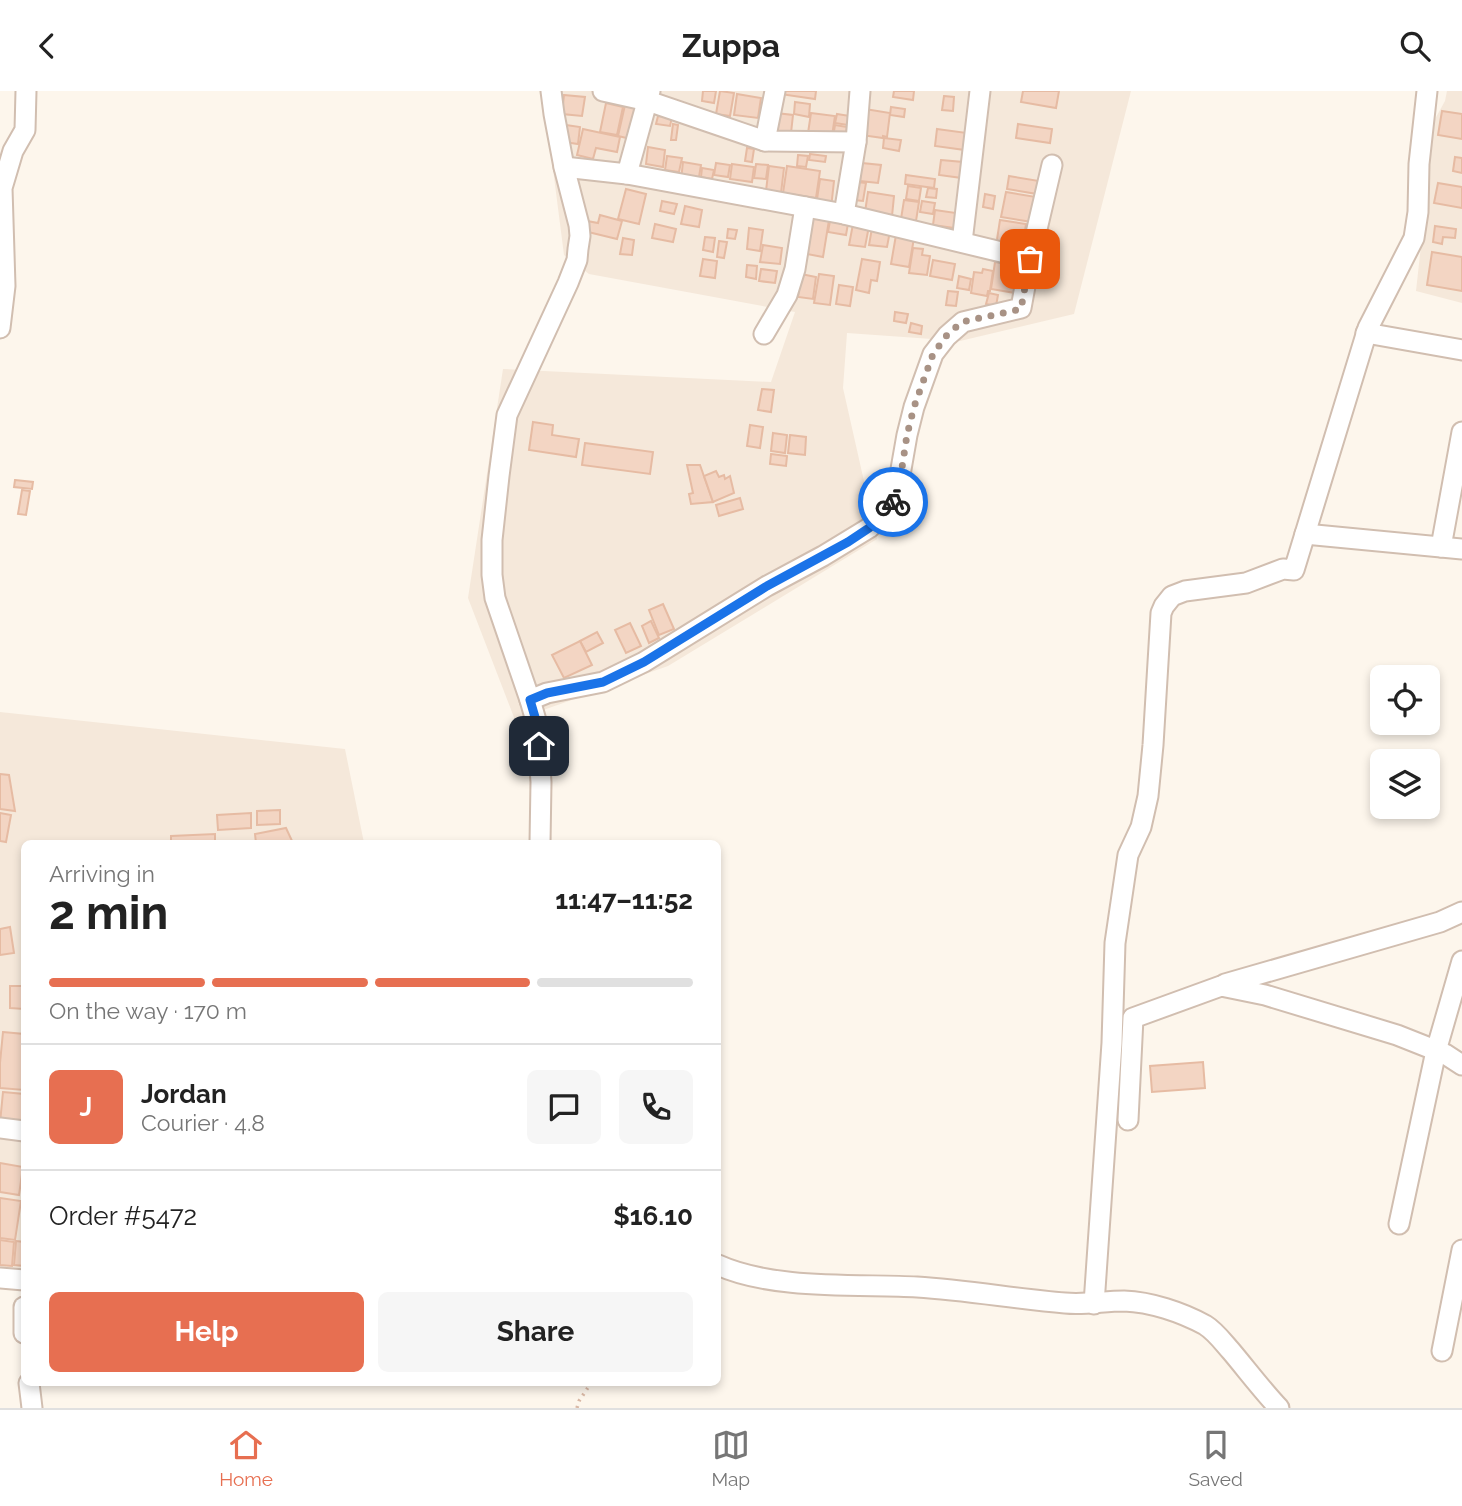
<!DOCTYPE html>
<meta charset="utf-8">
<style>
:root{--surface:#fff;--page:#f6f6f6;--text:#222;--muted:#767676;--line:#e0e0e0;--accent:#e76f51}
body{margin:0;font-family:Raleway,sans-serif;background:var(--page);color:var(--text);height:100vh;display:flex;flex-direction:column;font-size:26px;white-space:nowrap}
*{box-sizing:border-box;margin:0}
p{font-size:23px;color:var(--muted)}
.icon{flex:none;width:38px;height:38px;fill:none;stroke:currentColor;stroke-width:2;stroke-linecap:round;stroke-linejoin:round}
.map{position:relative;flex:1;overflow:hidden}
.side{position:absolute;left:21px;top:749px;width:700px;height:546px;display:flex;flex-direction:column;background:var(--surface);border-radius:10px;box-shadow:0 4px 10px #0003}
.side>*{flex:none}
.tools{position:absolute;left:1370px;top:574px;display:grid;gap:14px}
.tools a{display:grid;place-items:center;width:70px;height:70px;border-radius:10px;background:var(--surface);box-shadow:0 4px 10px #0003;font-size:35px}
.pin{position:absolute;display:grid;place-items:center;width:60px;height:60px;color:#fff;margin:-30px;border-radius:14px;box-shadow:0 4px 10px #0006}
.courier{position:absolute;display:grid;place-items:center;width:70px;height:70px;margin:-35px;border:5px solid #1a73e8;border-radius:50%;background:#fff;color:#222;box-shadow:0 2px 9px #0007}
.head em{font-style:normal;font-weight:700}
.head div{display:flex;flex-direction:column-reverse}
.head{display:flex;align-items:center;justify-content:space-between;height:119px;padding:0 28px}
h1{font-size:46px;font-weight:700;line-height:52px}
.bar{display:grid;grid-template-columns:repeat(4,1fr);gap:10px 7px;align-content:center;height:84px;padding:0 28px}
.bar i{height:9px;border-radius:5px;background:var(--line)}
.bar .current{background:var(--accent)}
.bar p{grid-column:span 4}
.line{display:flex;align-items:center;gap:18px;padding:0 28px;border-top:2px solid var(--line)}
.line div{flex:1}
.round{display:grid;place-items:center;flex:none;width:74px;height:74px;border-radius:10px;background:var(--page)}
.button{display:flex;gap:14px;margin-top:auto;padding:14px 28px}
.button a{flex:1;height:80px;border-radius:10px;background:var(--accent);color:#fff;font-size:28px;font-weight:700;line-height:80px;text-align:center}
.button a+a{background:var(--page);color:var(--text)}
header{display:flex;justify-content:space-between;align-items:center;height:91px;padding:0 28px;background:var(--surface);font-size:32px;font-weight:700}
.tab-bar{display:flex;justify-content:space-around;align-items:center;height:98px;border-top:2px solid var(--line);background:var(--surface);font-size:19px;color:var(--muted)}
.tab-bar a{display:grid;justify-items:center;gap:4px}
.tab-bar .current{color:var(--accent)}
.map>svg:first-child{display:block}
.residential{fill:#f5e8da}
.building{fill:#f3d5c3;stroke:#e6bba3;stroke-width:2}
.lines{fill:none;stroke-linecap:round;stroke-linejoin:round}
.minor-casing{stroke:#d1beb0;stroke-width:23}
.path{stroke:#d9b8a5;stroke-width:3.5;stroke-dasharray:2 5;stroke-linecap:butt}
.minor{stroke:#fff;stroke-width:19}
.done{stroke:#a89285;stroke-width:7;stroke-dasharray:0 12.6}
.route{stroke:#1a73e8;stroke-width:9}
</style>
<header><svg class="icon" aria-label="back" viewBox="0 0 24 24"><path d="M15 5l-7 7 7 7"/></svg>Zuppa<svg class="icon" aria-label="search" viewBox="0 0 24 24"><circle cx="10" cy="10" r="6"/><path d="M15 15l6 6"/></svg></header>
<div class="map">
<svg width="1462" height="1317" viewBox="0 0 1462 1317">
<rect width="100%" height="100%" fill="#fdf6ec"/>
<g class="residential">
<polygon points="543,0 1131,0 1074,223 960,250 847,242 843,297 877,448 668,575 515,629 468,507 503,278 771,291 795,221 589,183 564,164"/>
<polygon points="1447,0 1462,0 1462,212 1416,200 1435,28 1445,10"/>
<polygon points="0,621 345,658 364,752 24,752 24,1198 0,1197"/>
</g>
<g class="building">
<polygon points="703,0 716,0 714,12 702,10"/>
<polygon points="720,0 734,2 730,25 716,23"/>
<polygon points="780,0 816,0 815,8 780,3"/>
<polygon points="894,0 914,0 913,9 893,6"/>
<polygon points="1023,0 1059,0 1056,17 1021,11"/>
<polygon points="737,3 761,7 758,27 734,24"/>
<polygon points="564,4 585,6 582,25 562,23"/>
<polygon points="944,5 954,6 953,20 942,19"/>
<polygon points="795,11 810,13 809,26 794,23"/>
<polygon points="606,12 623,16 617,44 600,41"/>
<polygon points="625,14 642,17 635,49 618,45"/>
<polygon points="891,16 905,18 904,26 890,24"/>
<polygon points="865,18 890,22 887,46 883,45 883,47 861,44"/>
<polygon points="1442,20 1462,23 1462,48 1438,44"/>
<polygon points="776,22 793,24 791,42 774,39"/>
<polygon points="811,22 835,25 832,45 808,42"/>
<polygon points="837,23 850,25 848,34 835,32"/>
<polygon points="658,25 672,26 670,35 656,33"/>
<polygon points="673,33 678,34 676,49 671,49"/>
<polygon points="1018,33 1052,38 1050,52 1016,47"/>
<polygon points="566,34 580,36 578,53 564,51"/>
<polygon points="835,34 847,36 845,48 833,46"/>
<polygon points="583,38 620,46 617,61 596,57 593,68 577,64"/>
<polygon points="937,38 967,42 965,59 935,55"/>
<polygon points="884,47 901,49 899,60 883,57"/>
<polygon points="648,56 665,59 663,76 646,73"/>
<polygon points="747,57 754,58 752,71 745,70"/>
<polygon points="810,63 826,65 825,71 809,69"/>
<polygon points="798,64 808,65 806,76 797,75"/>
<polygon points="667,65 682,67 679,81 665,79"/>
<polygon points="1455,66 1462,67 1462,82 1453,80"/>
<polygon points="941,69 963,71 962,87 939,84"/>
<polygon points="683,71 701,74 698,92 681,89"/>
<polygon points="716,72 730,74 728,86 714,84"/>
<polygon points="862,72 881,74 878,92 860,90"/>
<polygon points="732,73 754,76 752,91 730,88"/>
<polygon points="756,73 768,74 766,88 754,87"/>
<polygon points="769,75 784,77 781,102 766,100"/>
<polygon points="787,75 820,80 816,107 783,102"/>
<polygon points="702,77 714,79 712,88 701,86"/>
<polygon points="906,84 935,88 934,97 905,93"/>
<polygon points="1009,85 1039,90 1037,103 1007,98"/>
<polygon points="820,88 834,90 831,117 816,115"/>
<polygon points="857,91 866,92 863,110 854,109"/>
<polygon points="1438,92 1462,96 1462,117 1434,112"/>
<polygon points="908,95 921,97 919,110 906,108"/>
<polygon points="928,97 937,98 936,107 926,106"/>
<polygon points="626,98 646,103 639,133 618,128"/>
<polygon points="868,101 894,105 892,125 865,121"/>
<polygon points="1006,101 1036,106 1032,131 1001,126"/>
<polygon points="985,103 995,105 993,118 983,116"/>
<polygon points="904,109 919,111 916,130 901,128"/>
<polygon points="662,110 677,113 674,123 660,120"/>
<polygon points="922,110 935,112 933,123 920,121"/>
<polygon points="685,115 702,119 699,136 681,133"/>
<polygon points="935,119 956,122 954,137 933,134"/>
<polygon points="813,120 830,123 823,166 807,163"/>
<polygon points="600,124 622,130 617,148 584,140 587,130 598,132"/>
<polygon points="831,124 849,127 846,144 828,141"/>
<polygon points="1000,129 1026,133 1022,159 996,155"/>
<polygon points="655,133 676,138 673,151 652,147"/>
<polygon points="853,133 869,135 865,156 849,154"/>
<polygon points="1435,135 1456,138 1455,147 1443,146 1442,153 1433,151"/>
<polygon points="749,137 763,139 760,160 747,158"/>
<polygon points="872,137 890,140 887,156 869,154"/>
<polygon points="728,138 737,139 735,148 727,147"/>
<polygon points="896,144 914,147 909,176 891,173"/>
<polygon points="705,146 715,147 713,161 703,159"/>
<polygon points="623,147 634,149 632,164 620,163"/>
<polygon points="719,150 727,151 724,167 717,166"/>
<polygon points="763,154 782,157 780,173 760,171"/>
<polygon points="913,157 923,158 922,164 930,165 927,184 909,182"/>
<polygon points="1432,161 1462,166 1462,200 1427,194"/>
<polygon points="703,168 717,170 715,187 700,185"/>
<polygon points="862,168 880,171 877,190 871,189 869,202 856,199"/>
<polygon points="933,169 955,173 952,189 930,185"/>
<polygon points="995,171 1020,175 1015,202 991,198"/>
<polygon points="747,174 757,175 756,188 746,186"/>
<polygon points="761,178 777,180 775,192 759,190"/>
<polygon points="983,178 993,180 990,200 988,200 987,205 971,202 974,181 982,182"/>
<polygon points="801,183 816,186 813,208 798,206"/>
<polygon points="819,183 834,185 830,214 814,212"/>
<polygon points="959,185 971,188 969,199 957,197"/>
<polygon points="839,194 853,196 850,215 836,213"/>
<polygon points="948,200 958,201 956,215 946,214"/>
<polygon points="989,202 998,204 996,215 986,213"/>
<polygon points="895,221 908,223 906,232 894,230"/>
<polygon points="911,232 922,235 921,243 909,241"/>
<polygon points="762,298 774,299 771,321 758,319"/>
<polygon points="533,331 553,334 552,344 579,348 576,366 529,359"/>
<polygon points="750,334 763,336 760,357 747,355"/>
<polygon points="773,342 787,344 785,362 771,360"/>
<polygon points="790,344 806,346 805,364 788,362"/>
<polygon points="585,352 653,361 650,383 582,374"/>
<polygon points="771,363 787,365 786,375 770,373"/>
<polygon points="687,374 700,374 713,411 691,413 689,403 693,402"/>
<polygon points="716,380 719,386 724,384 725,388 730,385 734,402 713,411 704,385"/>
<polygon points="15,389 33,391 32,398 14,396"/>
<polygon points="22,399 30,400 26,424 18,423"/>
<polygon points="740,407 743,418 719,425 716,414"/>
<polygon points="663,513 674,538 659,544 649,519"/>
<polygon points="651,530 659,547 649,552 642,535"/>
<polygon points="630,532 641,555 626,562 615,539"/>
<polygon points="597,541 603,552 586,561 580,550"/>
<polygon points="580,550 592,574 564,587 552,564"/>
<polygon points="0,683 9,684 15,720 0,718"/>
<polygon points="280,719 280,733 257,734 257,720"/>
<polygon points="0,722 11,724 6,751 0,750"/>
<polygon points="251,722 251,737 218,739 217,724"/>
<polygon points="286,737 293,752 256,752 255,743"/>
<polygon points="215,743 215,752 171,752 171,745"/>
<polygon points="10,836 14,862 0,864 0,838"/>
<polygon points="10,895 24,895 24,918 10,917"/>
<polygon points="3,941 24,943 24,999 0,997 0,972"/>
<polygon points="1203,971 1205,997 1152,1001 1150,975"/>
<polygon points="3,1001 24,1003 24,1035 0,1032"/>
<polygon points="0,1072 23,1076 19,1104 0,1101"/>
<polygon points="0,1107 21,1110 15,1149 0,1147"/>
<polygon points="0,1149 14,1151 12,1175 0,1174"/>
<polygon points="16,1150 24,1151 24,1175 14,1174"/>
</g>
<g class="lines">
<defs>
<g id="minor">
<polyline points="603,0 648,10 765,50 856,51"/>
<polyline points="765,50 775,0"/>
<polyline points="564,76 627,83 844,123 1030,168"/>
<polyline points="627,83 650,0"/>
<polyline points="844,123 856,51 860,0"/>
<polyline points="962,151 980,0"/>
<polyline points="0,237 5,195 2,97 13,60 25,39 26,0"/>
<polyline points="1366,242 1462,259"/>
<polyline points="764,243 787,204 795,178 805,116"/>
<polyline points="1305,443 1462,458"/>
<polyline points="1441,456 1462,341"/>
<polyline points="530,609 547,602 603,591 644,571 767,495 823,465 869,437 888,419 894,410 897,401 907,344 914,316 933,263 947,245 963,231 1021,217 1030,168 1052,74"/>
<polyline points="540,752 541,691 537,633 530,609 495,507 492,484 492,449 499,385 507,324 568,192 577,169 578,158 580,145 579,134 564,76 554,23 551,0"/>
<polyline points="1225,893 1440,831 1462,821"/>
<polyline points="1128,1029 1133,927 1221,895 1265,904 1397,944 1445,963 1462,974"/>
<polyline points="0,1037 24,1040"/>
<polyline points="1399,1133 1436,960 1462,870"/>
<path d="M718,1174C773,1199 857,1193 917,1196C967,1199 1016,1208 1065,1212C1085,1214 1104,1210 1124,1210C1151,1211 1181,1221 1205,1234C1215,1240 1223,1251 1231,1260C1247,1279 1262,1299 1279,1317"/>
<polyline points="0,1187 24,1189"/>
<polyline points="1094,1213 1112,952 1115,852 1128,764 1141,736 1148,705 1153,654 1161,522 1164,515 1172,505 1185,500 1246,492 1283,478 1294,479 1368,237 1414,147 1418,121 1419,73 1427,0"/>
<polyline points="24,1216 24,1242"/>
<polyline points="1442,1260 1462,1159"/>
<polyline points="29,1292 32,1317"/>
</g>
</defs>
<use href="#minor" class="minor-casing"/>
<polyline class="path" points="577,1317 579,1310 591,1292"/>
<use href="#minor" class="minor"/>
</g>
<g class="lines">
<polyline class="done" points="893,411 901,383 907,344 914,316 933,263 947,244 962,231 1021,218 1030,168"/>
<polyline class="route" points="539,655 537,633 530,609 547,602 603,591 644,571 767,495 848,451 869,437 888,419 893,411"/>
</g>
</svg>
<div class="tools">
<a><svg class="icon" aria-label="locate" viewBox="0 0 24 24"><circle cx="12" cy="12" r="6"/><path d="M12 2v4M12 18v4M2 12h4M18 12h4"/></svg></a>
<a><svg class="icon" aria-label="layers" viewBox="0 0 24 24"><path d="M12 4l9 5-9 5-9-5zM3 14l9 5 9-5"/></svg></a>
</div>
<div class="pin" style="left:1030px;top:168px;background:#ea580c"><svg class="icon" aria-label="bag" viewBox="0 0 24 24"><path d="M5 8h14l-1 12H6zM9 8a3 3 0 0 1 6 0"/></svg></div>
<div class="pin" style="left:539px;top:655px;background:#1f2937"><svg class="icon" aria-label="home" viewBox="0 0 24 24"><path d="M3 11l9-7 9 7M6 9v11h12V9"/></svg></div>
<div class="courier" style="left:893px;top:411px"><svg class="icon" aria-label="bike" viewBox="0 0 24 24"><circle cx="6" cy="16" r="4"/><circle cx="18" cy="16" r="4"/><path d="M6 16l4-8h5l3 8M10 8l3 8H6M13 5h3"/></svg></div>
<section class="side">
<div class="head"><div><h1>2 min</h1><p>Arriving in</p></div><em>11:47–11:52</em></div>
<div class="bar"><i class="current"></i><i class="current"></i><i class="current"></i><i></i><p>On the way · 170 m</p></div>
<div class="line" style="height:126px"><b class="round" style="background:var(--accent);color:#fff">J</b><div><b>Jordan</b><p>Courier · 4.8</p></div><a class="round"><svg class="icon" aria-label="chat" viewBox="0 0 24 24"><path d="M4 5h16v11H9l-5 4z"/></svg></a><a class="round"><svg class="icon" aria-label="phone" viewBox="0 0 24 24"><path d="M5 4h4l2 5-3 2q2 4 5 5l2-3 5 2v4C11 20 4 13 5 4z"/></svg></a></div>
<div class="line" style="height:91px"><div>Order #5472</div><b>$16.10</b></div>
<div class="button"><a>Help</a><a>Share</a></div>
</section>
</div>
<nav class="tab-bar">
<a class="current"><svg class="icon" aria-label="home" viewBox="0 0 24 24"><path d="M3 11l9-7 9 7M6 9v11h12V9"/></svg>Home</a>
<a><svg class="icon" aria-label="map" viewBox="0 0 24 24"><path d="M3 6l6-2 6 2 6-2v14l-6 2-6-2-6 2zM9 4v14M15 6v14"/></svg>Map</a>
<a><svg class="icon" aria-label="saved" viewBox="0 0 24 24"><path d="M7 4h10v16l-5-4-5 4z"/></svg>Saved</a>
</nav>
